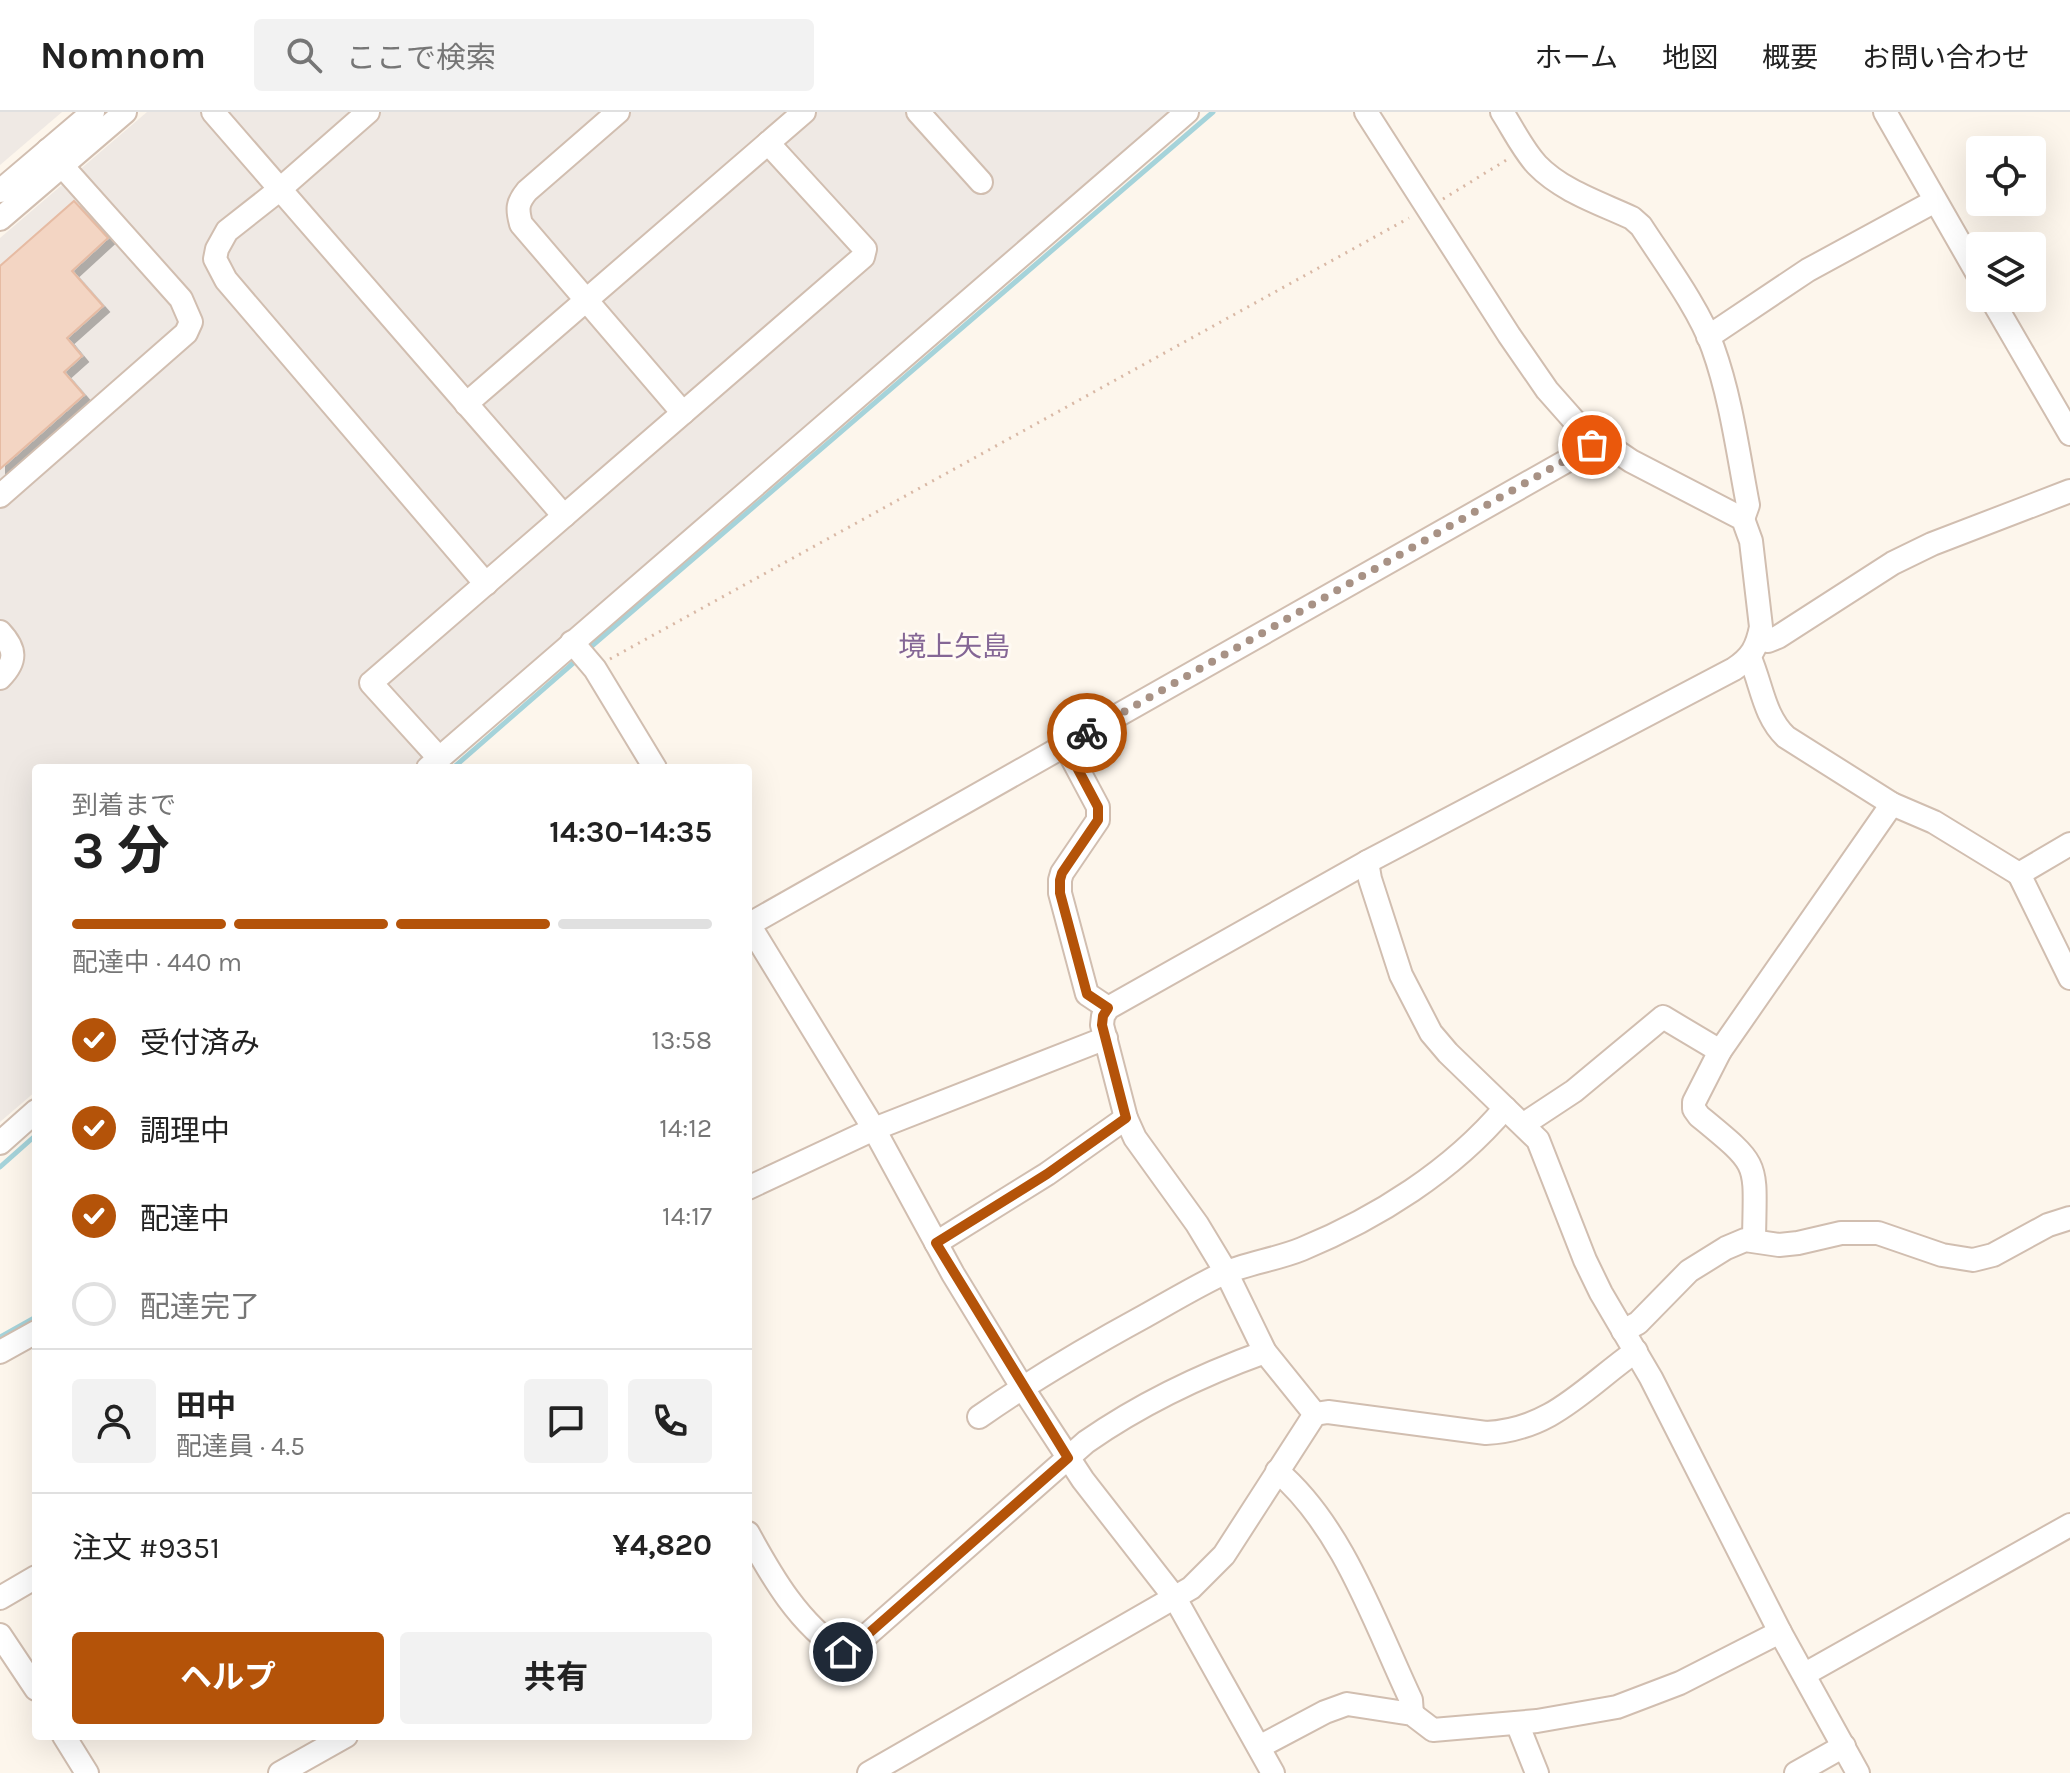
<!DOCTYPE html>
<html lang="ja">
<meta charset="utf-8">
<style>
:root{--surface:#fff;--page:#f2f2f2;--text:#222;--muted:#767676;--line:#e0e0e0;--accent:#b45309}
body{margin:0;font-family:Karla,"Noto Sans JP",sans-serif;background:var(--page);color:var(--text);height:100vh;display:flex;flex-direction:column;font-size:30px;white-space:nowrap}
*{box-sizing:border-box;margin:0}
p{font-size:26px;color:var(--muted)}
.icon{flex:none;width:44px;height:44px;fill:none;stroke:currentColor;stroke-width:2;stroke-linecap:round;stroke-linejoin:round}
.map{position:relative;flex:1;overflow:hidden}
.panel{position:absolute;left:32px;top:652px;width:720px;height:976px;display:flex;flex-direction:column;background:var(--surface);border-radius:8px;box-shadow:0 8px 32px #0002}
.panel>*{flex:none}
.controls{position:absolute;left:1966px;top:24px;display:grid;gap:16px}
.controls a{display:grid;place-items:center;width:80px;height:80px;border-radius:8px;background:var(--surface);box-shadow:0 8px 32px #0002;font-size:40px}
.pin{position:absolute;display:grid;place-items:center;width:68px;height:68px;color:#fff;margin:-34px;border:4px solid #fff;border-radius:50%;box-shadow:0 2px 8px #0007}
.courier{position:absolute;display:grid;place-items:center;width:80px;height:80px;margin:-40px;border:6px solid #b45309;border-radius:50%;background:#fff;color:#222;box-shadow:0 2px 10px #0007}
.summary em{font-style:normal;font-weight:700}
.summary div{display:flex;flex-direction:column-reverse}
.summary{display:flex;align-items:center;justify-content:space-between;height:136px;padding:0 40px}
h1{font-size:52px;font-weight:700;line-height:60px}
.bar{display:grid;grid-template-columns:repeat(4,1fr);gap:12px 8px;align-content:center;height:96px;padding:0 40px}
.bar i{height:10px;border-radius:6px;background:var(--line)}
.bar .current{background:var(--accent)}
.bar p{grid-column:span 4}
.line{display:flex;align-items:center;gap:20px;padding:0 40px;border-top:2px solid var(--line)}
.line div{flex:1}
.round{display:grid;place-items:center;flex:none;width:84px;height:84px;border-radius:8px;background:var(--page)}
ol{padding:0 40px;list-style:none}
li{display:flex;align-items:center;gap:24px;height:88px}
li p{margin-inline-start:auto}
li .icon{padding:8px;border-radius:50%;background:var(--accent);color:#fff;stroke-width:4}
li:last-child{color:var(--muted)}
li i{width:44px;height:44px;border:4px solid var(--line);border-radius:50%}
.button{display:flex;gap:16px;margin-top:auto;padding:16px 40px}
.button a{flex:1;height:92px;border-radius:8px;background:var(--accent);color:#fff;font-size:32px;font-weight:700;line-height:92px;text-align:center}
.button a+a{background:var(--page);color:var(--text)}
header{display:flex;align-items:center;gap:48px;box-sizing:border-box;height:112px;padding:0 40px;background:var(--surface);border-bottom:2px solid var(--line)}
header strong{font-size:38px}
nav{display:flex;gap:44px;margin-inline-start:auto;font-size:28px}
.search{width:560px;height:72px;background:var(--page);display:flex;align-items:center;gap:20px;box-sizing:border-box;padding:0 28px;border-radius:8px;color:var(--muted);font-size:30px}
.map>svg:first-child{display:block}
.industrial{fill:#efe9e4}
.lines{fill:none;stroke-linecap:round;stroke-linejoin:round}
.stream{stroke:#a5d3da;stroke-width:5}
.building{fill:#f3d5c3;stroke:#e6bba3;stroke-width:2;filter:url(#shadow)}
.minor-casing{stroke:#d1beb0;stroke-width:26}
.path{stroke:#d9b8a5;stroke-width:3;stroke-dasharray:2 6;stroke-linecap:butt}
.minor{stroke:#fff;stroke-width:22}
.done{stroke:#a89285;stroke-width:8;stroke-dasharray:0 14.4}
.route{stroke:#b45309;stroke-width:10}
.labels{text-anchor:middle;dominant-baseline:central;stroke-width:6;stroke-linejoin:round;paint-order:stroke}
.quarter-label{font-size:28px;fill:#846695;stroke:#fffaf3}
</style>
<header>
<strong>Nomnom</strong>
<div class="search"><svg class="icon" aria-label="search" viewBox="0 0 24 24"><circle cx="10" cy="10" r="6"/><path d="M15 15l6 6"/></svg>ここで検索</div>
<nav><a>ホーム</a><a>地図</a><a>概要</a><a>お問い合わせ</a></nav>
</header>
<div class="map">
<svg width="2070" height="1661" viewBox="0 0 2070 1661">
<defs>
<filter id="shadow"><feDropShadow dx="6" dy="6" stdDeviation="0" flood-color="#0004"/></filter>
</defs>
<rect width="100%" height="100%" fill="#fdf6ec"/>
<g class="industrial">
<polygon points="0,0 62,0 0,53"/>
<polygon points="147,0 1168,0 410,656 36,656 36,979 0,1010 0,126"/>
</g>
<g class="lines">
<g class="stream">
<polyline points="586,539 1213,0"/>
<polyline points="453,656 579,546"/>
<polyline points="0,1055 36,1023"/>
<polyline points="0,1225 36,1205"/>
</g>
</g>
<polygon class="building" points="74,89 108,126 72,159 103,194 67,226 82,244 64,260 84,283 0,357 0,154"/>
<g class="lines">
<defs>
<g id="minor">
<polyline points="213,0 564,404"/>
<polyline points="368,0 279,78 227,119 217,137 215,147 226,168 486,472"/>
<path d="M618,0L527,79C517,91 517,97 521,112L683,301"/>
<polyline points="918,0 981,70"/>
<path d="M1502,0C1513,17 1523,38 1537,53C1562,79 1600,91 1632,106L1641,114C1663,148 1700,198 1713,236C1731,286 1738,341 1748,393L1743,407"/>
<polyline points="1885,0 1980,166"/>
<polyline points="0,79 93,0"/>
<polyline points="0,107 125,0"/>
<polyline points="1991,186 2070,322"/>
<polyline points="1708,225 1808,158 1935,89"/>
<polyline points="466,292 804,0"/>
<polyline points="0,384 186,221 191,210 181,187 48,38"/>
<path d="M0,520C16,537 17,549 0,566"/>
<polyline points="1759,527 1768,529 1778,525 1893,451 1932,432 2070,379"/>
<polyline points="572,530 595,557 655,656"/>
<path d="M1750,546C1762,574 1764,604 1786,625L1892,692L1934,710L2019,762L2070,732"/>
<polyline points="1065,633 1098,695 1098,708 1062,761 1060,768 1060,781 1087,882 1108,896"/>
<polyline points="439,646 371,571 863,145 865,137 768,31"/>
<polyline points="428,656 1187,0"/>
<polyline points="1367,750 1370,767 1401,863 1431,921 1448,941 1538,1028 1585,1148 1601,1181 1651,1266 1780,1520 1858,1661"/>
<polyline points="2019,762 2070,866"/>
<polyline points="748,811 874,1017 953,1162 1022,1275 1083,1368 1175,1486 1273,1661"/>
<polyline points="748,813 1586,338 1596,327"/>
<polyline points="1524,1012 1574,979 1663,905 1720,939"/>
<polyline points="0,1031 36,999"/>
<polyline points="748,1076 874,1017 1106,926"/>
<path d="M1754,1128C1755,1048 1762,1056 1699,1004L1694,997V990L1720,939L1892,692"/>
<polyline points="936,1131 1047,1062 1126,1006"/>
<polyline points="1623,1219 1638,1211 1689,1159 1726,1136 1745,1128 1779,1133 1798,1131 1841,1121 1878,1121 1942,1143 1973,1148 1993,1143 2048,1113 2070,1106"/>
<polyline points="0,1240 36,1220"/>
<path d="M1315,1302L1265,1240L1226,1160L1197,1112L1135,1026L1126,1006L1102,913L1103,904L1108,896L1367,750L1734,557C1752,545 1757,535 1761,515L1751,429L1743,407L1631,349L1578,313L1547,278L1509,223L1366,0"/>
<path d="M979,1305C1032,1268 1088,1235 1145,1204C1170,1190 1195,1175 1220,1163C1246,1151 1275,1148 1302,1137C1377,1106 1452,1059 1505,996"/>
<path d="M1277,1359C1343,1415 1375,1512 1411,1588L1412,1602"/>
<path d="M748,1421C772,1465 799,1512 843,1540L859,1530L1086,1330C1142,1291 1201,1263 1265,1240"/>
<polyline points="0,1486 36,1465"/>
<polyline points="0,1523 36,1577"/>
<polyline points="1805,1562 2070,1413"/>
<polyline points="1517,1611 1537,1661"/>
<polyline points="64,1624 87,1661"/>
<polyline points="1259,1635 1325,1600 1347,1592 1412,1602 1433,1618 1537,1609 1617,1595 1680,1571 1780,1520"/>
<polyline points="280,1661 346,1624"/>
<path d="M869,1661L1191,1476L1224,1443L1315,1302L1328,1300L1486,1321C1552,1318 1585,1275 1636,1239"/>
<polyline points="1796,1661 1844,1634"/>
</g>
</defs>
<use href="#minor" class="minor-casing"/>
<g class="path">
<polyline points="1443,87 1508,47"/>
<polyline points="610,547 1409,106"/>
</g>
<use href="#minor" class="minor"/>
</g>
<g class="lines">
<polyline class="done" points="1087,621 1592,333"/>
<polyline class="route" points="843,1540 859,1530 1068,1346 936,1131 1047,1062 1126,1006 1102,913 1103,904 1108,896 1087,882 1060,781 1060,768 1062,761 1098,708 1098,695 1065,633 1087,621"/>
</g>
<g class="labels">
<g class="quarter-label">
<text x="954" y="534">境上矢島</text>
</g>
</g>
</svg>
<div class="controls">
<a><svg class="icon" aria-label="locate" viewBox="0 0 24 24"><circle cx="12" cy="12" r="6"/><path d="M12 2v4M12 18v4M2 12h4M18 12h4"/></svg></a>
<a><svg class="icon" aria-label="layers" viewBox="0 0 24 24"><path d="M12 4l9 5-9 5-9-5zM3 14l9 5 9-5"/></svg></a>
</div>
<div class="pin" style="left:1592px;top:333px;background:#ea580c"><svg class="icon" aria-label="bag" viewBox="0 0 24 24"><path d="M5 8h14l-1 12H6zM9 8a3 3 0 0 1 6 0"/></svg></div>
<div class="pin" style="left:843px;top:1540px;background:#1f2937"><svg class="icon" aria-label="home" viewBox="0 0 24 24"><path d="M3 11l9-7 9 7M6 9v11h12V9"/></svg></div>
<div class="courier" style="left:1087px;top:621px"><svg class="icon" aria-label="bike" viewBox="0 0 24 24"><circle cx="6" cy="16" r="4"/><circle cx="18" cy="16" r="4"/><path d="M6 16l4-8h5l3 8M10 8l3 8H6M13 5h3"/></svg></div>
<section class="panel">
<div class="summary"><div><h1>3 分</h1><p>到着まで</p></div><em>14:30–14:35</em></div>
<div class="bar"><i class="current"></i><i class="current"></i><i class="current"></i><i></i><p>配達中 · 440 m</p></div>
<ol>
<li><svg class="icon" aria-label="check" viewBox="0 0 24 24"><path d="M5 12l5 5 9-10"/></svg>受付済み<p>13:58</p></li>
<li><svg class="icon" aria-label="check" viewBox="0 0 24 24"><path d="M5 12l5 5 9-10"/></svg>調理中<p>14:12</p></li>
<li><svg class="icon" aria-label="check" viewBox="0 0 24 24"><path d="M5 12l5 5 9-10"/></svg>配達中<p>14:17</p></li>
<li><i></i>配達完了</li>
</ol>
<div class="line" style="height:144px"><a class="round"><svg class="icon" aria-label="person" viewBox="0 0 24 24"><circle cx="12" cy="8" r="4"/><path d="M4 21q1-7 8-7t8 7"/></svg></a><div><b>田中</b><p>配達員 · 4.5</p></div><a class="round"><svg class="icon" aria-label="chat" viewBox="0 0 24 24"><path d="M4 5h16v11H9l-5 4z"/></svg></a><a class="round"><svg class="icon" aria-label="phone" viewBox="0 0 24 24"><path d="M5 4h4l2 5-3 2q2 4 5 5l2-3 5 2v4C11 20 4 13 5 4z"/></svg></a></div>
<div class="line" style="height:104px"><div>注文 #9351</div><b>¥4,820</b></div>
<div class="button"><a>ヘルプ</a><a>共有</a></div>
</section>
</div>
